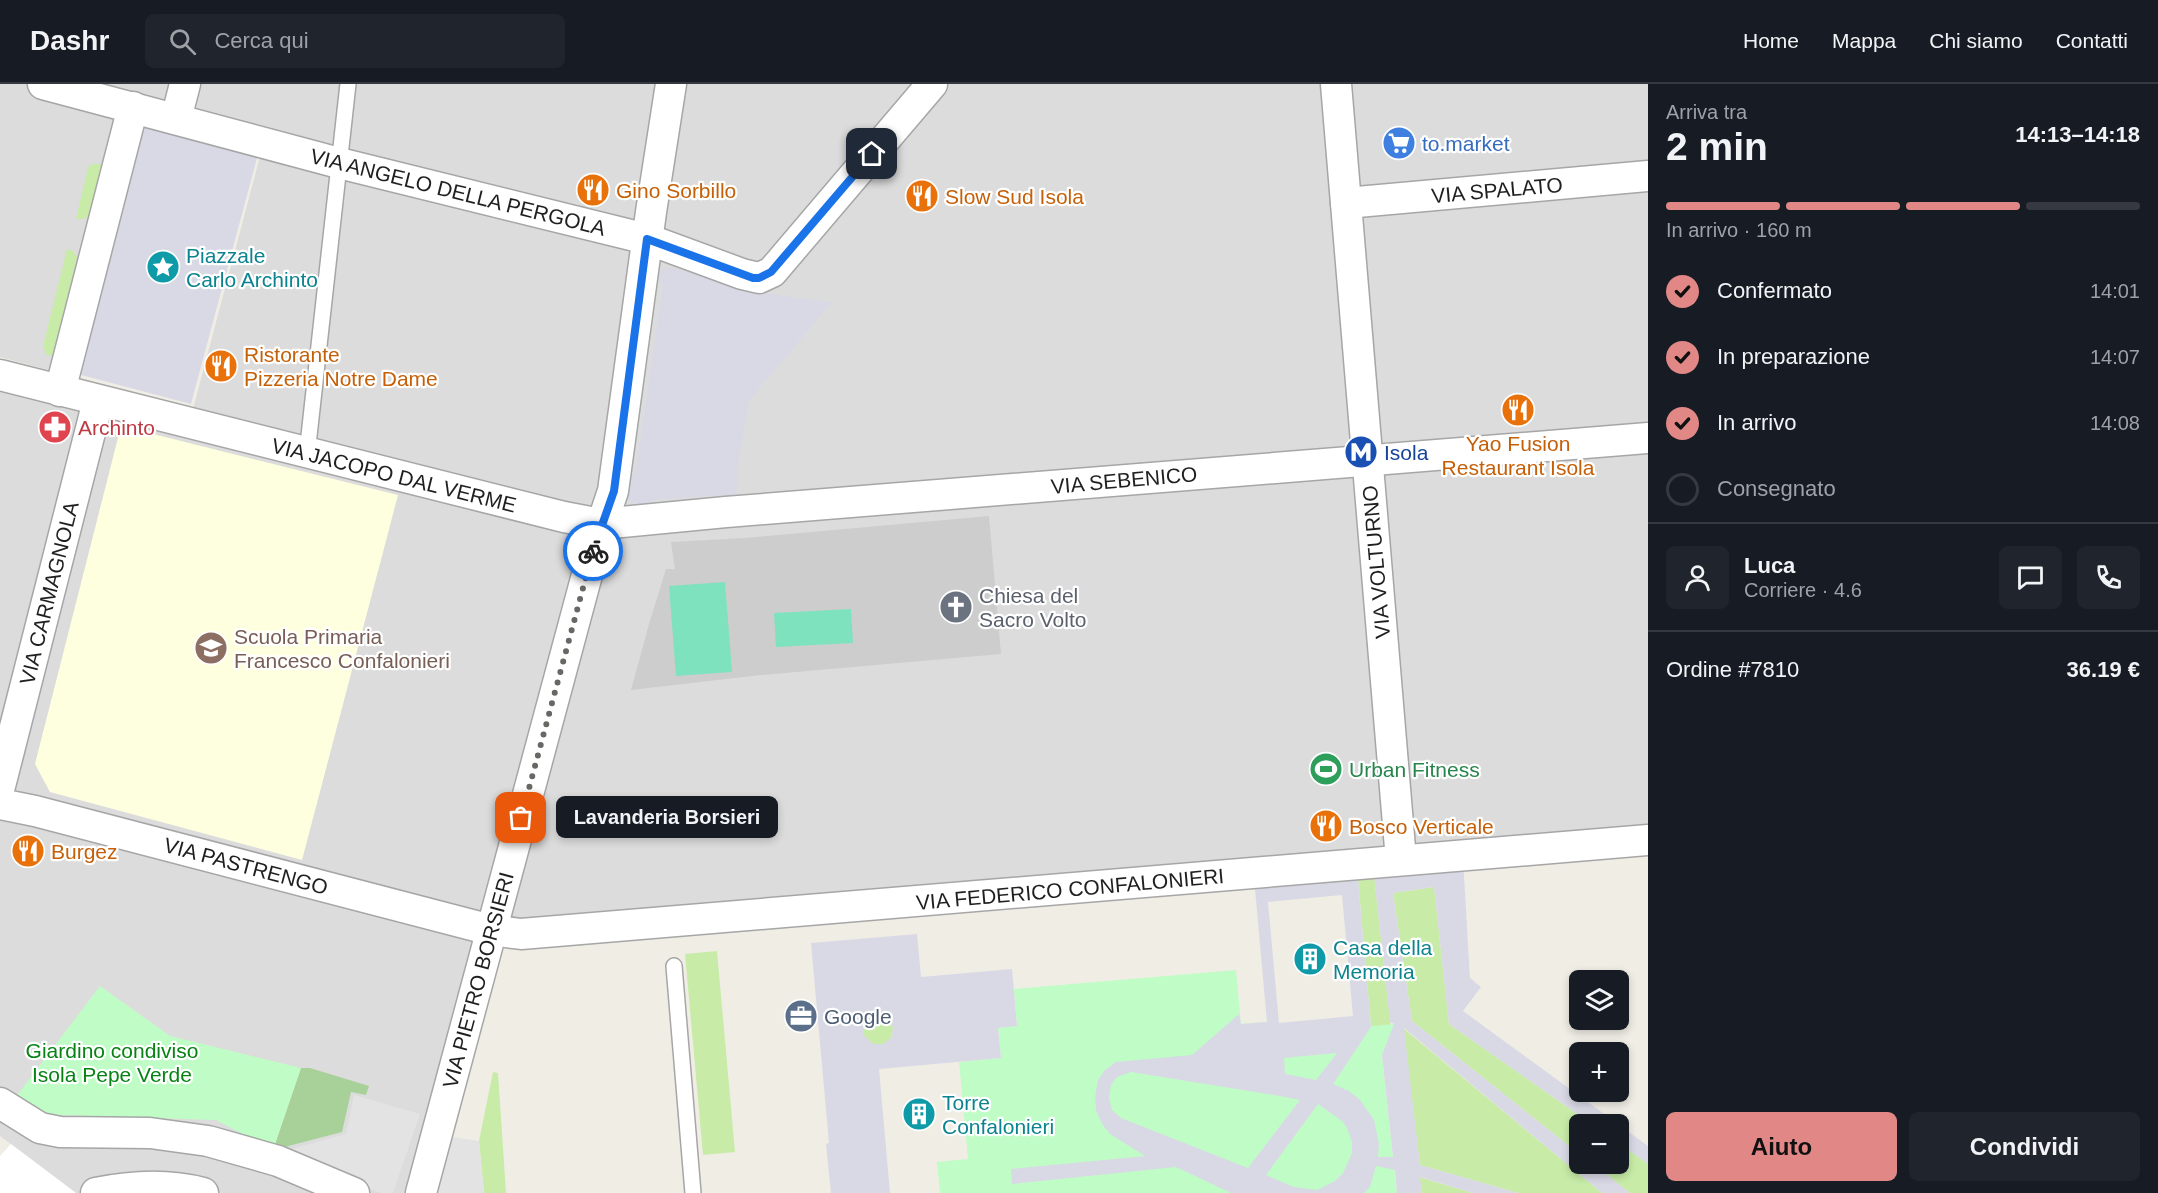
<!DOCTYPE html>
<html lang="it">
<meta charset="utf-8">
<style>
:root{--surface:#171b24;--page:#20242c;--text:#f1f3f6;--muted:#9ea1a6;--line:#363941;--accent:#e18887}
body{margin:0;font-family:Helvetica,sans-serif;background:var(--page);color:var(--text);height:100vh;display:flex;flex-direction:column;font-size:22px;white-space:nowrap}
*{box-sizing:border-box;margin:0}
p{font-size:20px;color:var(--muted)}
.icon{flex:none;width:33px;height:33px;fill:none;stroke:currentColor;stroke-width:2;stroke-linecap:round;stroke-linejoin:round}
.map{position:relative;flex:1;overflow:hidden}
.sheet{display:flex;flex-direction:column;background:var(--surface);width:510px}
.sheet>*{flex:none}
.controls{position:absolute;left:1569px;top:886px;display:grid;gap:12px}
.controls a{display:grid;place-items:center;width:60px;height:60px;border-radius:9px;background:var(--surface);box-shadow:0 3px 9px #0003;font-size:30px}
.pin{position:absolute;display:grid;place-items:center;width:51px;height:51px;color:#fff;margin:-26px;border-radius:12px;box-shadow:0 3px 9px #0006}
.courier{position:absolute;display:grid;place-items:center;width:60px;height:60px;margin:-30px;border:4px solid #1a73e8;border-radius:50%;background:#fff;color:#222;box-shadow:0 2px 8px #0007}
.bubble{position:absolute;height:42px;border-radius:9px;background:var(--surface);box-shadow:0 3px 9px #0003;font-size:20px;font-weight:800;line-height:42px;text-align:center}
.head em{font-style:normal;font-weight:800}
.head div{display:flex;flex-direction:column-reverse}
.head{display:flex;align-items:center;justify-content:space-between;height:102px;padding:0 18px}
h1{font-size:39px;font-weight:800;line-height:45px}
.bar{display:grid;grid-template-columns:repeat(4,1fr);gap:9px 6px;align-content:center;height:72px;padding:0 18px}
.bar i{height:8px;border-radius:4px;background:var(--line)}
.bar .active{background:var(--accent)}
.bar p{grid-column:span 4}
.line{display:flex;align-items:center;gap:15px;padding:0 18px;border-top:2px solid var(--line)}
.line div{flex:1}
.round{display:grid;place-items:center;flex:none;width:63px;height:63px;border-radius:9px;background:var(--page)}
ol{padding:0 18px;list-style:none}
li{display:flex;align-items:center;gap:18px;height:66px}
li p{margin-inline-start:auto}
li .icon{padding:6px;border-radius:50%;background:var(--accent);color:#111;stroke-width:4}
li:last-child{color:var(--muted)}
li i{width:33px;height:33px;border:3px solid var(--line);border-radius:50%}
.action{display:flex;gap:12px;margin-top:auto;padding:12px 18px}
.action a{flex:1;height:69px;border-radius:9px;background:var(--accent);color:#111;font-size:24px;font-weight:800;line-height:69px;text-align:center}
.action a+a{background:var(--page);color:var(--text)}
header{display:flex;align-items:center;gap:36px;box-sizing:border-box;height:84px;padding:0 30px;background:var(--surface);border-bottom:2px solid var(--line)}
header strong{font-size:28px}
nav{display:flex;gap:33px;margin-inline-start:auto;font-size:21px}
.search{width:420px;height:54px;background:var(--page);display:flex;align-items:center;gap:15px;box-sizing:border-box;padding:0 21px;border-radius:9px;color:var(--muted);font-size:22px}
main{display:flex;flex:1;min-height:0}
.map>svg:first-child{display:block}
.residential{fill:#dddcdc}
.education{fill:#feffdf}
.religious{fill:#cdcdcd}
.grass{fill:#c8eca8}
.forest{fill:#a7d198}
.park{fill:#c0fcc6}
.pitch{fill:#7fe2bf}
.parking{fill:#e3e3e3}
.plaza{fill:#d9d9e6;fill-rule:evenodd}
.pier{fill:#fff}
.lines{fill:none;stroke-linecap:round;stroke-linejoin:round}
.service-casing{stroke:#a6a6a6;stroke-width:18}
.minor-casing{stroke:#a6a6a6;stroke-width:33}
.service{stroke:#fff;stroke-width:15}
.minor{stroke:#fff;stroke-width:30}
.done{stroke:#686764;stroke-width:6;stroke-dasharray:0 10.8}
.route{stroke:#1a73e8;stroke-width:8}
.labels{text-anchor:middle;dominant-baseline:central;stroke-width:4.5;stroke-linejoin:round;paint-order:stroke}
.shop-label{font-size:21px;fill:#366cbe;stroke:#fff;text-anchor:start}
.food-label{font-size:21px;fill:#c56008;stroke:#fff;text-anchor:start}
.street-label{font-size:21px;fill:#1f1f1f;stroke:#fff}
.culture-label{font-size:21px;fill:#0d838f;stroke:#fff;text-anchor:start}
.health-label{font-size:21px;fill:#be3a42;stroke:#fff;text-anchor:start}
.transit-label{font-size:21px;fill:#164399;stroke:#fff;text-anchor:start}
.worship-label{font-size:21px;fill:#5b616d;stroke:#fff;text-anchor:start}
.education-label{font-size:21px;fill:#785e54;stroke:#fff;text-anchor:start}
.leisure-label{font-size:21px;fill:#27864d;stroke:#fff;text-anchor:start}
.service-label{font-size:21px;fill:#4e5e75;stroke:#fff;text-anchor:start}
.park-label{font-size:21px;fill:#078314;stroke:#fff}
</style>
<header>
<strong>Dashr</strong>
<div class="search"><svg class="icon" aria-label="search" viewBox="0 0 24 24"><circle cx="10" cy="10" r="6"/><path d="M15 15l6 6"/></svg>Cerca qui</div>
<nav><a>Home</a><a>Mappa</a><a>Chi siamo</a><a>Contatti</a></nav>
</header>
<main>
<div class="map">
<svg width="1648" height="1109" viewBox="0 0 1648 1109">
<rect width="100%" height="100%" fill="#f0ede5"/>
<g class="residential">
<polygon points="0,0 181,0 175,24 120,11 49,286 0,273"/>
<polygon points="192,0 665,0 599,436 189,340 267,46 186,26"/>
<polygon points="679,0 1330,0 1365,373 612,434"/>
<polygon points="1340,0 1648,0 1648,349 1369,374"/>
<polygon points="0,293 598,442 419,1109 76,1109 0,1052"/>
<polygon points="1648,358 1648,753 496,843 604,445"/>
</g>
<polygon class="education" points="121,342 398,411 302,776 50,708 35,680"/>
<polygon class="religious" points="989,432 1001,570 761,591 631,606 649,540 666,485 675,485 671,458 745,454"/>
<g class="grass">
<polygon points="92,80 102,80 89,131 84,135 76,135 88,83"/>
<polygon points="67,165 73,167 77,173 53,273 46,270 43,262"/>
<polygon points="1373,782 1391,943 1371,943 1357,784"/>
<polygon points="1434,803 1449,940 1593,1041 1580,1041 1579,1070 1412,937 1393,809"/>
<polygon points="717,867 735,1068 703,1071 685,870"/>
<circle cx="878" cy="946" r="15"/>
<polygon points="1403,944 1602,1109 1518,1109 1420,1081"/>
<polygon points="493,988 498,989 506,1109 484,1109 479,1057"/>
<polygon points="1619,1059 1648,1080 1648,1109 1630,1109 1593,1080 1618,1080"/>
<polygon points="1419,1093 1473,1109 1422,1109"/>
</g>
<polygon class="forest" points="301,984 310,984 369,1002 366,1011 351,1008 342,1048 273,1066"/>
<g class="park">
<polygon points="1236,886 1241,940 1267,938 1268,951 1395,940 1382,972 1397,1109 940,1109 937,1078 968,1075 959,978 1001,974 998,944 1017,942 1014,905"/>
<polygon points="100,902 170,952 301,984 273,1066 216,1036 28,1030 12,1018"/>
</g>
<g class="pitch">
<polygon points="725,498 732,588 676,592 669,502"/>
<polygon points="851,525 853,559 776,563 774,529"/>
</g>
<g class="parking">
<polygon points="354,1011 420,1030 393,1109 381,1109 281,1068 346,1050"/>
<polygon points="452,1053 479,1057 484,1109 438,1109"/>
</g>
<g class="plaza">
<polygon points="137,31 260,63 191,320 70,288"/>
<polygon points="665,184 674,184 757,208 832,218 749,317 738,382 736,417 717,418 716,411 654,416 654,424 641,423 631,418 626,413 624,390 635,391 663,199 657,198 656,192"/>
<path d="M1463,775L1470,894L1481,903L1463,927L1648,1062V1080L1619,1059L1618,1041H1593L1449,940L1434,803L1393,809L1412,937L1579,1070L1580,1080H1593L1630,1109H1602L1404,944L1420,1081L1518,1109H1473L1420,1093L1422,1109H1397L1395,1086L1376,1082L1370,1103L1364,1109H1231L1176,1083L1012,1100L1011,1085L1145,1072L1110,1050L1102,1040L1096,1026L1095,1013L1098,996L1105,986L1116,978L1192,971L1239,930L1241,940L1267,938L1254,794L1357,784L1371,943L1333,1000L1349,1007L1360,1016L1374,1036L1379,1060L1378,1073H1393L1382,971L1394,940L1390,938L1373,782ZM1342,811L1353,932L1279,939L1268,818ZM1337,969L1316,996L1285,990L1284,974ZM1131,988L1280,1012L1300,1016L1248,1084L1121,1034L1112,1026L1109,1014L1111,1001L1117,993ZM1318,1020L1342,1037L1347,1044L1352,1058V1069L1343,1089L1335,1097L1317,1106L1294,1103L1266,1091Z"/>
<path d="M917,850L921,893L1012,885L1017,942L998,944L1001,974L879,985L890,1109H831L826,1060L829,1059L811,859ZM873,931H878L888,934L893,944L891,954L883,960H873L864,951L863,942L868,934Z"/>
</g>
<polygon class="pier" points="11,1060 76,1109 0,1109 0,1072"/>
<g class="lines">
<defs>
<g id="service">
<polyline points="307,370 348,0"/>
<polyline points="674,882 693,1109"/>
</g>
<g id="minor">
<polyline points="43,0 339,79 647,155 742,190 759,194 772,188 932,0"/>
<polyline points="1336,0 1401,776"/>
<polyline points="176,35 185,0"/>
<polyline points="1346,119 1648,92"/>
<polyline points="0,291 564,433 601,440 726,428 1648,354"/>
<polyline points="60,307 133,23"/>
<polyline points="0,702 98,317"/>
<polyline points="0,720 35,727 491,846 521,850 1648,756"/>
<polyline points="0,1019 40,1044 60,1048 150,1049 208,1057 278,1077 354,1109"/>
<path d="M96,1109C130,1102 169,1100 203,1109"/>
<polyline points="421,1109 595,461 613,407 651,128 671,0"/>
</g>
</defs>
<use href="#service" class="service-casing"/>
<use href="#minor" class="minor-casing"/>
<use href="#service" class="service"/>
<use href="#minor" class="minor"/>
</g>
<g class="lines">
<polyline class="done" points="521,734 593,467"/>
<polyline class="route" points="593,467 614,407 647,155 753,194 759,194 771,188 872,70"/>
</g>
<defs>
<symbol id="supermarket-disc" viewBox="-11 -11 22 22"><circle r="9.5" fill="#3f7fe0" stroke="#fff"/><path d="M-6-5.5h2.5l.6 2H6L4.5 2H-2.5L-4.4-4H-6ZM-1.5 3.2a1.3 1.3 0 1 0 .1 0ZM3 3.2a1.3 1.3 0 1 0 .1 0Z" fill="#fff"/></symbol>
<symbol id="restaurant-disc" viewBox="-11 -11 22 22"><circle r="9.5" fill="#e8710a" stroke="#fff"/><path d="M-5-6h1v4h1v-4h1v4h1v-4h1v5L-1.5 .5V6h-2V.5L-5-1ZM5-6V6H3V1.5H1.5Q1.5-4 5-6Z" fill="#fff"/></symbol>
<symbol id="sight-disc" viewBox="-11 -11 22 22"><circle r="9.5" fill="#0f9aa8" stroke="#fff"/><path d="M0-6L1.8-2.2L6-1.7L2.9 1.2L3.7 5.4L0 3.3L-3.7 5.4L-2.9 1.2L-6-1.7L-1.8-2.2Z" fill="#fff"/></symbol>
<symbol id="pharmacy-disc" viewBox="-11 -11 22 22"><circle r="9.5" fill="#e0444e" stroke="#fff"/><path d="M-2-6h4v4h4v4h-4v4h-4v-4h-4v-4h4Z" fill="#fff"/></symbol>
<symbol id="metro-disc" viewBox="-11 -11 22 22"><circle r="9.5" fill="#1a4fb4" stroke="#fff"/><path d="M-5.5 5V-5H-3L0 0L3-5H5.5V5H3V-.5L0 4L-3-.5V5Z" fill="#fff"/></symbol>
<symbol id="church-disc" viewBox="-11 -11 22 22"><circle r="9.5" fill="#6b7280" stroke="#fff"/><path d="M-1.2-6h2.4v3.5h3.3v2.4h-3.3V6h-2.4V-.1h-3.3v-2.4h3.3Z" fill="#fff"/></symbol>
<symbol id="school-disc" viewBox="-11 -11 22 22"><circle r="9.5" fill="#8d6e63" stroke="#fff"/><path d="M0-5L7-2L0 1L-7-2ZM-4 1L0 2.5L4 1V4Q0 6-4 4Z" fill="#fff"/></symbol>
<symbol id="stadium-disc" viewBox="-11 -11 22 22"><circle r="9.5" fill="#2e9e5b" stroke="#fff"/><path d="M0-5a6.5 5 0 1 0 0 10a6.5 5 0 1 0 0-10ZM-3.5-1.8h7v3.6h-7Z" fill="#fff"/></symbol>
<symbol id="building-disc" viewBox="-11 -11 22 22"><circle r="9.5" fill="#0f9aa8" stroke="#fff"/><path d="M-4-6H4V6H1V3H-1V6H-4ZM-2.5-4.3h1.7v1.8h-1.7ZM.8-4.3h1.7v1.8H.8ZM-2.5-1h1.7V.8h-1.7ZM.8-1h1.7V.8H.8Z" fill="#fff"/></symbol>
<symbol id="office-disc" viewBox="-11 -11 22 22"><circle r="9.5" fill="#5c6f8a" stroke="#fff"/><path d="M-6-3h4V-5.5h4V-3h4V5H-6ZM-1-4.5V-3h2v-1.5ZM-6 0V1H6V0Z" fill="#fff"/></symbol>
</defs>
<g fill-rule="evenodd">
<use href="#supermarket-disc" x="1380" y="40" width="38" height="38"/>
<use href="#restaurant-disc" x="574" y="87" width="38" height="38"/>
<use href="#restaurant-disc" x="903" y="93" width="38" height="38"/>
<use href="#sight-disc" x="144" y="164" width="38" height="38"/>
<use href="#restaurant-disc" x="202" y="263" width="38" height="38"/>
<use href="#restaurant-disc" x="1499" y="307" width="38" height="38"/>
<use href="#pharmacy-disc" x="36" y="324" width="38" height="38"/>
<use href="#metro-disc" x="1342" y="349" width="38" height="38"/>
<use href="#church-disc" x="937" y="504" width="38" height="38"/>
<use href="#school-disc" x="192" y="545" width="38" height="38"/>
<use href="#stadium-disc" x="1307" y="666" width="38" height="38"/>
<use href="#restaurant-disc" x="1307" y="723" width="38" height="38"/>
<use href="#restaurant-disc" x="9" y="748" width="38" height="38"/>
<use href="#building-disc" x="1291" y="856" width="38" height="38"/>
<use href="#office-disc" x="782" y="913" width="38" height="38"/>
<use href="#building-disc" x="900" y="1011" width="38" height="38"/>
</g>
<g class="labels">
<g class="shop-label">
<text x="1422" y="59">to.market</text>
</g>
<g class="food-label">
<text x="616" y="106">Gino Sorbillo</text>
<text x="945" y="112">Slow Sud Isola</text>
<text x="244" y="270">Ristorante<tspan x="244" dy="24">Pizzeria Notre Dame</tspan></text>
<text x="1518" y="359" text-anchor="middle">Yao Fusion<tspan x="1518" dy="24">Restaurant Isola</tspan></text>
<text x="1349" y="742">Bosco Verticale</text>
<text x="51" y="767">Burgez</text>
</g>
<g class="street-label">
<text transform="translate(1497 106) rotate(-5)">VIA SPALATO</text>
<text transform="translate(458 108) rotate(14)">VIA ANGELO DELLA PERGOLA</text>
<text transform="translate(394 391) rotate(14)">VIA JACOPO DAL VERME</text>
<text transform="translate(1124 396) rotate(-5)">VIA SEBENICO</text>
<text transform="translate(1376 478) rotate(-95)">VIA VOLTURNO</text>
<text transform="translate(49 509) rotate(-76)">VIA CARMAGNOLA</text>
<text transform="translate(246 782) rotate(15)">VIA PASTRENGO</text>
<text transform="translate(1070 805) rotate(-5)">VIA FEDERICO CONFALONIERI</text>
<text transform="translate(478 896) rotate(-75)">VIA PIETRO BORSIERI</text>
</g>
<g class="culture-label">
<text x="186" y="171">Piazzale<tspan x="186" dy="24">Carlo Archinto</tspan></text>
<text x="1333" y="863">Casa della<tspan x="1333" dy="24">Memoria</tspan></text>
<text x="942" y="1018">Torre<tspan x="942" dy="24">Confalonieri</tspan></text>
</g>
<g class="health-label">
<text x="78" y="343">Archinto</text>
</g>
<g class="transit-label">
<text x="1384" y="368">Isola</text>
</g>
<g class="worship-label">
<text x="979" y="511">Chiesa del<tspan x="979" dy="24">Sacro Volto</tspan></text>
</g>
<g class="education-label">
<text x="234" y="552">Scuola Primaria<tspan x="234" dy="24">Francesco Confalonieri</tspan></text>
</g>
<g class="leisure-label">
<text x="1349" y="685">Urban Fitness</text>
</g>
<g class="service-label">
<text x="824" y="932">Google</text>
</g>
<g class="park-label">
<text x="112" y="966">Giardino condiviso<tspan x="112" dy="24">Isola Pepe Verde</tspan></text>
</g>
</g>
</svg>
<div class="controls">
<a><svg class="icon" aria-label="layers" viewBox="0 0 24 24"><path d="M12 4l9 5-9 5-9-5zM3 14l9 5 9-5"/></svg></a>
<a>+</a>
<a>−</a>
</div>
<div class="pin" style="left:521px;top:734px;background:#ea580c"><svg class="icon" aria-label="bag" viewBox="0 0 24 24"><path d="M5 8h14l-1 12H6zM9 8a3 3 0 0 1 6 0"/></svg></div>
<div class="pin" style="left:872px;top:70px;background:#1f2937"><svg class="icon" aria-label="home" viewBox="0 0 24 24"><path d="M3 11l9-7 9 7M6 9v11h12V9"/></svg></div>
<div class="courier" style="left:593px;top:467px"><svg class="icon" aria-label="bike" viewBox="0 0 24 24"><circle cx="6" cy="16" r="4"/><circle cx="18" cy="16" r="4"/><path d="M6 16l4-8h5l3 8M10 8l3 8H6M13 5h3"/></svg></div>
<div class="bubble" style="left:556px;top:712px;width:222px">Lavanderia Borsieri</div>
</div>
<section class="sheet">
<div class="head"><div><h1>2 min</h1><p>Arriva tra</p></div><em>14:13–14:18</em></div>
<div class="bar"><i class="active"></i><i class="active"></i><i class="active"></i><i></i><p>In arrivo · 160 m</p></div>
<ol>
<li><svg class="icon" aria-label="check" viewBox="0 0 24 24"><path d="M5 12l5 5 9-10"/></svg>Confermato<p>14:01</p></li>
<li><svg class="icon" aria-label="check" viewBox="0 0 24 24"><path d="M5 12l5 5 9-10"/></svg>In preparazione<p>14:07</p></li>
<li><svg class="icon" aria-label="check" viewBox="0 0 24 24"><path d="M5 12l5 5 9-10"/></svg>In arrivo<p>14:08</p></li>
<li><i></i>Consegnato</li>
</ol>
<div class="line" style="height:108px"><a class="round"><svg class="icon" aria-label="person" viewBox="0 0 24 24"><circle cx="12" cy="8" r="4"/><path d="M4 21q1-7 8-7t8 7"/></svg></a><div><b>Luca</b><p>Corriere · 4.6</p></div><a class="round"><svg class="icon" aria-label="chat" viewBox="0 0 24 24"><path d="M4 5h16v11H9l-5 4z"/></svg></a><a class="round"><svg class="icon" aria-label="phone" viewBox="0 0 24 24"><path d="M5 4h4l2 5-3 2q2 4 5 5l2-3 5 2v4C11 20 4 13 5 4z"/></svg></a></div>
<div class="line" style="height:78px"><div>Ordine #7810</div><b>36.19 €</b></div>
<div class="action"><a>Aiuto</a><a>Condividi</a></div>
</section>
</main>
